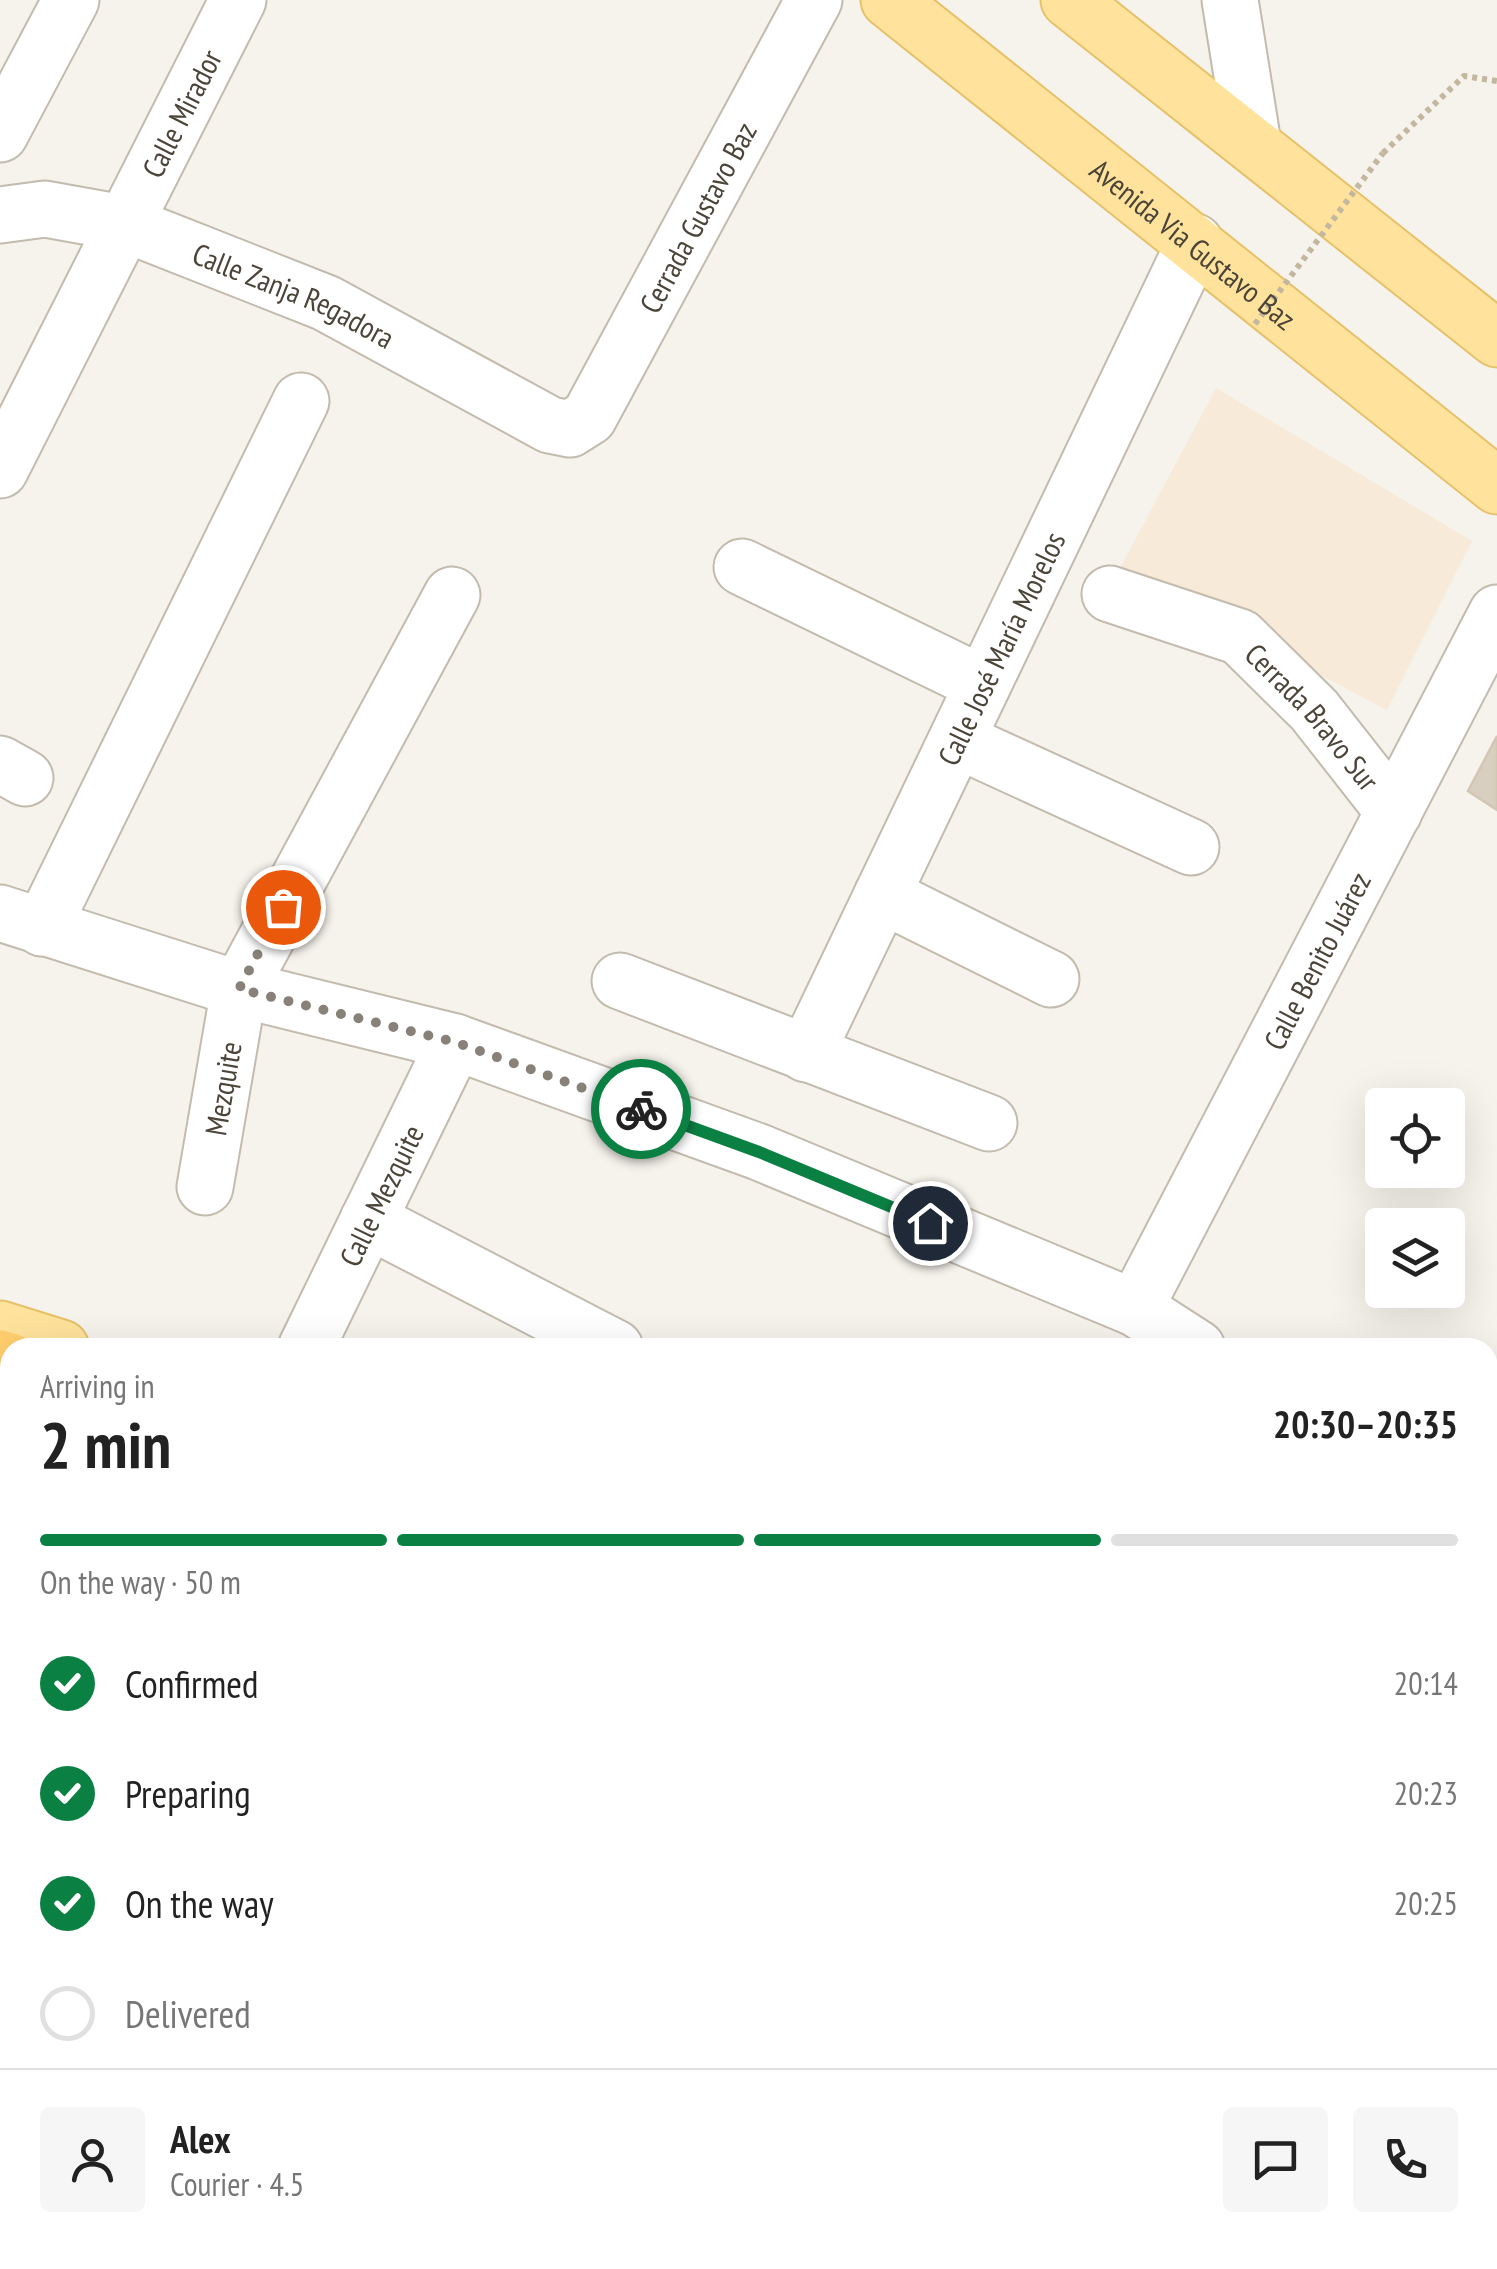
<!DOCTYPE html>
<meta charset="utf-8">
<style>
:root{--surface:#fff;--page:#f6f6f6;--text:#222;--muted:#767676;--line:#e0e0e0;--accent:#0b8043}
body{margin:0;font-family:"PT Sans Narrow",sans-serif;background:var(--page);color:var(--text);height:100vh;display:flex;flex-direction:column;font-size:38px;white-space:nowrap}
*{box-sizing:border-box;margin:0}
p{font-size:32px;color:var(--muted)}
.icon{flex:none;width:55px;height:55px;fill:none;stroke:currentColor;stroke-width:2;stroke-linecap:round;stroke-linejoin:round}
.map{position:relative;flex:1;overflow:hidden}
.sheet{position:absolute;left:0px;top:1338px;width:1498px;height:932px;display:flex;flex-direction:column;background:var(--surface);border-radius:30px 30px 0 0;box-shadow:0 10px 40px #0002}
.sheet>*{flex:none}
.tools{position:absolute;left:1365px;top:1088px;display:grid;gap:20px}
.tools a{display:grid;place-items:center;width:100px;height:100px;border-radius:10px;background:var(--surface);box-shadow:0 10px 40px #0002;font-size:50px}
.pin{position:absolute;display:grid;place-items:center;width:85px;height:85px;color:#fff;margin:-42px;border:5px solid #fff;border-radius:50%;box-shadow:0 2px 10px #0007}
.courier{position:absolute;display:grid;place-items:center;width:100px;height:100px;margin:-50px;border:8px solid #0b8043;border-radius:50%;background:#fff;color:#222;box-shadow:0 2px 12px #0007}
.head em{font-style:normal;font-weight:700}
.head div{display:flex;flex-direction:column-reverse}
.head{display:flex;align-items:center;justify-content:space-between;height:170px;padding:0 40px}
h1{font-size:65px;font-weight:700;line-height:75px}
.bar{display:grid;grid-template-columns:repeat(4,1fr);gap:15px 10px;align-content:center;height:120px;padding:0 40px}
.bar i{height:12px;border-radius:8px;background:var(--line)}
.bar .selected{background:var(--accent)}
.bar p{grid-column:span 4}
.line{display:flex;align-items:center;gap:25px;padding:0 40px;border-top:2px solid var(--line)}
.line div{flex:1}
.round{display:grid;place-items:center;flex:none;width:105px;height:105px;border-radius:10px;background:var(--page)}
ol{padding:0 40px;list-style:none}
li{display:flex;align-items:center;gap:30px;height:110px}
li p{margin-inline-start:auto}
li .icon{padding:10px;border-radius:50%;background:var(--accent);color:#fff;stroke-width:4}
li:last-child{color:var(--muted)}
li i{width:55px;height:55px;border:5px solid var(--line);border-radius:50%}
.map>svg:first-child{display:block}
.commercial{fill:#f7ead8}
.building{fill:#d8cfc1;stroke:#d3c7b4;stroke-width:2.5}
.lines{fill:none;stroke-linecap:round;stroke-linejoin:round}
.minor-casing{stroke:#c2bbae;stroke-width:59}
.major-casing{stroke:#e6c16a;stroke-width:59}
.highway-casing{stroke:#e0a43c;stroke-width:59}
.path{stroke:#c4b79f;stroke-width:6;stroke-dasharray:5 5;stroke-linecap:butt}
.minor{stroke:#fff;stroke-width:55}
.major{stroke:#ffe39c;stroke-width:55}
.highway{stroke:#ffcf6e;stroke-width:55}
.path-bridge{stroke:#c4b79f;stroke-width:6;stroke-dasharray:5 5;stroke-linecap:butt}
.done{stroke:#878178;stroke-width:10;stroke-dasharray:0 18}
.route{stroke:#0b8043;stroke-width:12}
.labels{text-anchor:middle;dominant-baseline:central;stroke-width:8;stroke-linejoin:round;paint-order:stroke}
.street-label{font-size:30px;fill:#4b4439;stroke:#fff}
</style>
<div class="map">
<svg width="1497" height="2269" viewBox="0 0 1497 2269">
<rect width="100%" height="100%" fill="#f6f3ec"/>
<polygon class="commercial" points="1216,388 1472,541 1387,710 1119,570"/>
<polygon class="building" points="1497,736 1497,810 1468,791"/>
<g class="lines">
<defs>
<g id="minor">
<polyline points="1230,0 1253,144"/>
<polyline points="0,134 71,0"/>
<path id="s1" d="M0,215L45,209L123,223L326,303L550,425L570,429L589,417L814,0"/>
<path id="s2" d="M0,470L238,0"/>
<polyline points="742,567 983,684"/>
<path id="s3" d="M1110,594L1240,637L1314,710L1394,812"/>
<polyline points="957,740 1191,847"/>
<polyline points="0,764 25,778"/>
<polyline points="882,895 1051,979"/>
<polyline points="0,913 239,989 455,1042 759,1152 1135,1308 1197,1348"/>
<polyline points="42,928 301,401"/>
<polyline points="620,981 989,1123"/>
<path id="s4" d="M806,1054L1195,242"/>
<path id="s5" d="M205,1187L239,989L452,595"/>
<polyline points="368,1220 615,1348"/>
<path id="s6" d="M1135,1308L1497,613"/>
<path id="s7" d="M306,1348L455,1042"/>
<polyline points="1488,1532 1497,1538"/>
<polyline points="0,1638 10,1641"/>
<polyline points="0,2017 10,1990"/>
<polyline points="0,2080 10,2084"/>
<polyline points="21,2260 46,2269"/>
<polyline points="1432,2260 1497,2261"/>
<polyline points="1045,2269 1054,2260"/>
<polyline points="1191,2269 1192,2260"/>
<polyline points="1294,2269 1364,2260"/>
</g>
<g id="major">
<path id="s8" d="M889,0L1497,486"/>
<polyline points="1069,0 1497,339"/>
<polyline points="0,1329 61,1348"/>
<polyline points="0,1588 10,1591"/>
<polyline points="1488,2051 1497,2054"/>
</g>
<g id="highway">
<polyline points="0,1358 10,1361"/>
<polyline points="0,1442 10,1445"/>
<polyline points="0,1508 10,1511"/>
<polyline points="1488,1824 1497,1827"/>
<polyline points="1488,1915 1497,1918"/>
<polyline points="1488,1977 1497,1980"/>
</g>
</defs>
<use href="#minor" class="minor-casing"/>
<use href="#major" class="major-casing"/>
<use href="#highway" class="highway-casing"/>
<polyline class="path" points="1383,153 1464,76 1497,81"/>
<use href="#minor" class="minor"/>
<use href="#major" class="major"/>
<use href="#highway" class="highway"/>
<polyline class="path-bridge" points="1255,324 1383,153"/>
</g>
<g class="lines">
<polyline class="done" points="283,907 239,989 455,1042 641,1109"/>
<polyline class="route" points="641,1109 759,1152 930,1223"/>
</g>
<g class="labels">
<g class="street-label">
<text stroke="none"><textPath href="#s2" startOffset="400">Calle Mirador</textPath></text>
<text stroke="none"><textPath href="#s1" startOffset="868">Cerrada Gustavo Baz</textPath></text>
<text stroke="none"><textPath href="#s8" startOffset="390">Avenida Via Gustavo Baz</textPath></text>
<text stroke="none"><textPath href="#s1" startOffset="310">Calle Zanja Regadora</textPath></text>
<text stroke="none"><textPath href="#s4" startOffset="450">Calle José María Morelos</textPath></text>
<text stroke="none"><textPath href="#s3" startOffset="245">Cerrada Bravo Sur</textPath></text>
<text stroke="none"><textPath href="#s6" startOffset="392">Calle Benito Juárez</textPath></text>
<text stroke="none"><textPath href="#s5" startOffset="100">Mezquite</textPath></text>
<text stroke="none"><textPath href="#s7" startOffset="170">Calle Mezquite</textPath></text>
</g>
</g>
</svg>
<div class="tools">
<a><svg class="icon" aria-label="locate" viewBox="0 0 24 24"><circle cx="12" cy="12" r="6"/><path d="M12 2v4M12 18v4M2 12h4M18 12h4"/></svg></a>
<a><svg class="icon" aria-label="layers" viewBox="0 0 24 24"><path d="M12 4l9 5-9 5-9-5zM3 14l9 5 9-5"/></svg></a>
</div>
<div class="pin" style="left:283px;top:907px;background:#ea580c"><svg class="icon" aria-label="bag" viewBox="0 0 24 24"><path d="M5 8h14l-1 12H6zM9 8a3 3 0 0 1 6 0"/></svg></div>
<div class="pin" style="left:930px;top:1223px;background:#1f2937"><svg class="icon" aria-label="home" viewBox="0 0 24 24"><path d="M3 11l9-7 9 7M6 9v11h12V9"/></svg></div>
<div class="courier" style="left:641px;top:1109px"><svg class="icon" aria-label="bike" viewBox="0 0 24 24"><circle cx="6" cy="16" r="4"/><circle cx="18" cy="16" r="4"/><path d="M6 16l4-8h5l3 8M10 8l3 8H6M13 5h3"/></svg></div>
<section class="sheet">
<div class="head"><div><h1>2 min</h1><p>Arriving in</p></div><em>20:30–20:35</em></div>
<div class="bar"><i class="selected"></i><i class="selected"></i><i class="selected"></i><i></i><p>On the way · 50 m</p></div>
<ol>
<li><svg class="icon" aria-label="check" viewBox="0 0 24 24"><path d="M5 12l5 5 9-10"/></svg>Confirmed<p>20:14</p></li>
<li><svg class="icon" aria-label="check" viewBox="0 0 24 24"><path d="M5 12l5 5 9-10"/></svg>Preparing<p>20:23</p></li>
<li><svg class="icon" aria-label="check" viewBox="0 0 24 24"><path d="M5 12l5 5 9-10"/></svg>On the way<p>20:25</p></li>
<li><i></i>Delivered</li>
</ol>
<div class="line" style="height:180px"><a class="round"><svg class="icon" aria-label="person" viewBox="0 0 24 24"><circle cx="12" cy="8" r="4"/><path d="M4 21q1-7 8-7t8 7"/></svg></a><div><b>Alex</b><p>Courier · 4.5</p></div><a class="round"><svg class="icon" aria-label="chat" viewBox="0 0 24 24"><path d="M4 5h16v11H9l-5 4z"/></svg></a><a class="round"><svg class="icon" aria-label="phone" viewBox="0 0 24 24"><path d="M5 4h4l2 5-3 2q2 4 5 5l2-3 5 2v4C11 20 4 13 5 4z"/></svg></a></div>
</section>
</div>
